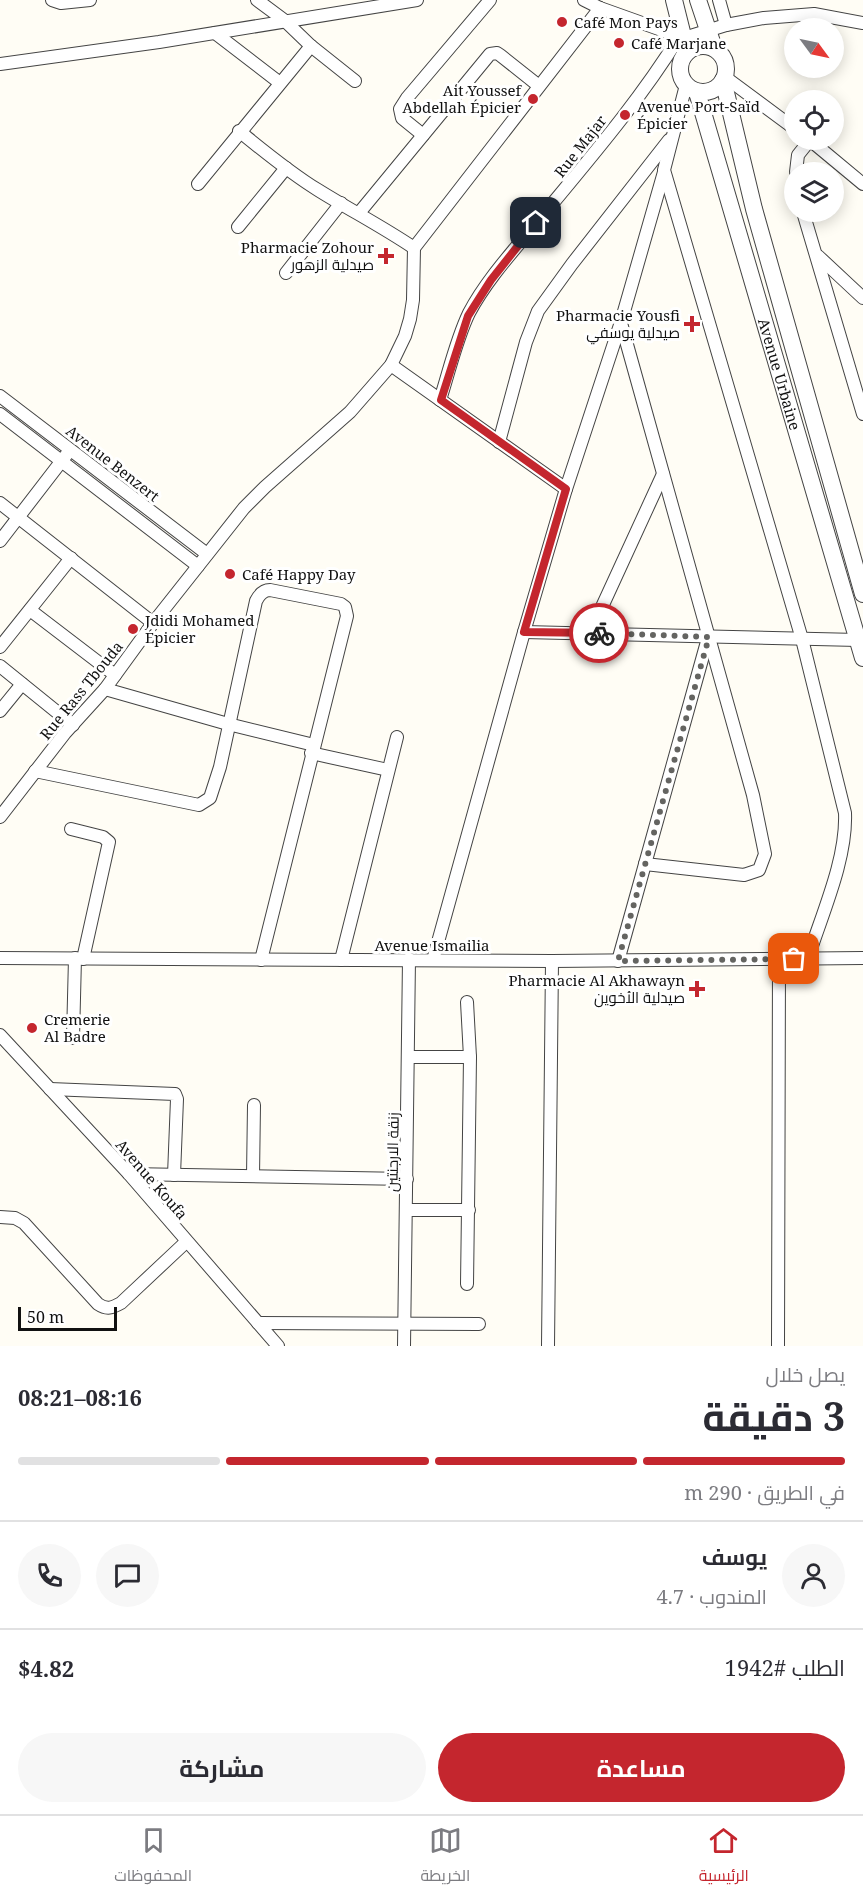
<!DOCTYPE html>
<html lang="ar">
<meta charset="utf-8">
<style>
:root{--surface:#fff;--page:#f7f7f7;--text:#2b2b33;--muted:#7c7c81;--line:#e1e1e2;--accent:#c4262e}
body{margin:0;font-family:"Noto Serif",Cairo,serif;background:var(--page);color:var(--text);direction:rtl;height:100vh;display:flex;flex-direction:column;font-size:22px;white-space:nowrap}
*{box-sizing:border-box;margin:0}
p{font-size:20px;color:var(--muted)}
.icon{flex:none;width:33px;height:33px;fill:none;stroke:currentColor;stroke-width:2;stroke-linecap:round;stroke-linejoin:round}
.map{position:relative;height:1346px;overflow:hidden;direction:ltr}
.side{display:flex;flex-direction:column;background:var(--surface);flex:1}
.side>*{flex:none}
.needle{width:39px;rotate:123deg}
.buttons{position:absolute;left:784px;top:18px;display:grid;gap:12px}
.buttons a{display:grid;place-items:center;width:60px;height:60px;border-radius:50%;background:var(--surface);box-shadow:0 3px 15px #0003;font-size:30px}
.scale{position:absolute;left:18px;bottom:15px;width:99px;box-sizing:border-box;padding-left:6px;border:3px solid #111;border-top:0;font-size:16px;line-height:21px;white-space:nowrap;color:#111;-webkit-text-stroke:4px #fff;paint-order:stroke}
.pin{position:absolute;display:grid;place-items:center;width:51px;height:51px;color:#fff;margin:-26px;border-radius:12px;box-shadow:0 3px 9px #0006}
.courier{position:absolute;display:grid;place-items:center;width:60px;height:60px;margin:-30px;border:4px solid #c4262e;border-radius:50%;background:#fff;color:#222;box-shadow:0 2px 8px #0007}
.summary em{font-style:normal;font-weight:700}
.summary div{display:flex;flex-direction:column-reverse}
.summary{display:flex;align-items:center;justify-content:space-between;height:102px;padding:0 18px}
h1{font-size:39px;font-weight:700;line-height:45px}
.bar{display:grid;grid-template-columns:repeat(4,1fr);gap:9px 6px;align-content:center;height:72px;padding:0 18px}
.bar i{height:8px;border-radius:4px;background:var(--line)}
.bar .current{background:var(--accent)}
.bar p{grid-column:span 4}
.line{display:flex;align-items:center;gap:15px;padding:0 18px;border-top:2px solid var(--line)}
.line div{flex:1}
.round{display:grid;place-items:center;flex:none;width:63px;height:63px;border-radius:32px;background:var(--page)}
.button{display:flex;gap:12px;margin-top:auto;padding:12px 18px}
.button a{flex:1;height:69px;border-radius:36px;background:var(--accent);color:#fff;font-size:24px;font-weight:700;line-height:69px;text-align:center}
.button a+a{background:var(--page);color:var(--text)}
.menu{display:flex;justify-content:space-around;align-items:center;height:84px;border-top:2px solid var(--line);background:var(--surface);font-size:16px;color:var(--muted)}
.menu a{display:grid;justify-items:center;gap:3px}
.menu .current{color:var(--accent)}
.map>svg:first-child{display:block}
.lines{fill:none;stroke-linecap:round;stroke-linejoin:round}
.minor-casing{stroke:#444;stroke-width:14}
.tertiary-casing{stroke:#444;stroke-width:18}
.minor{stroke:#fff;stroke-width:12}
.tertiary{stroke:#fff;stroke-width:16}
.done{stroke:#646461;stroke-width:6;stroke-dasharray:0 10.8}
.route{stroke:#c4262e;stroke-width:8}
.poi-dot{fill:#c4262e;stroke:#fff;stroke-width:2}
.labels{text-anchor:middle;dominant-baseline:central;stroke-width:6;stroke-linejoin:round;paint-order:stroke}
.poi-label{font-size:15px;fill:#111;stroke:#fff;text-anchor:start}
.street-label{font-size:15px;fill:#111;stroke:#fff}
</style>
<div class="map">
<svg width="863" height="1346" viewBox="0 0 863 1346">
<rect width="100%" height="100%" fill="#fffdf5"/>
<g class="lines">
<defs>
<g id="minor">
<polyline points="52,0 61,3 90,0"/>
<polyline points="257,0 284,20 311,46 355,81"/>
<polyline points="584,0 600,8 684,38 726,25 764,18 814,14 863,23"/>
<polyline points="719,0 726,25"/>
<polyline points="215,33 280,83"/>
<polyline points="0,64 159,42 417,0"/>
<polyline points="725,77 795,129"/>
<path d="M686,85L664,170L802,639L845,813C847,859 822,914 808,958"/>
<path d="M239,131C265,152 290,173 318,190C350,210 383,227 414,248"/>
<polyline points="423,135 402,118 400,109 407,98 490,0"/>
<polyline points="810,140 863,184"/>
<polyline points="796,172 798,155 810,140"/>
<polyline points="198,184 311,46"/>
<polyline points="803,212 863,414"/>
<polyline points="359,213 490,54 497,53 500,55 539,86"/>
<polyline points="238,227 286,168"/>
<polyline points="818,256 863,298"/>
<polyline points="286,273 341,203"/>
<polyline points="621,323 753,795 765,854 759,870 744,875 645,864"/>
<polyline points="391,365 566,489"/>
<polyline points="0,396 207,554"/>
<path d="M440,400C449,372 456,340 469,313C488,277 518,246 543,215C591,157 640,100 679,37"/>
<polyline points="0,414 198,566"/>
<polyline points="499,442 526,342 538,311 572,264 669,140"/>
<polyline points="0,503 153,623"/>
<polyline points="0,541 67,454"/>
<polyline points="30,610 115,675"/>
<polyline points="524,632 858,640"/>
<polyline points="590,633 663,474"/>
<polyline points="0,647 71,558"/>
<polyline points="0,666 73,725"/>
<polyline points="105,689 228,724 314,745"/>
<polyline points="0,711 22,684"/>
<polyline points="311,753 388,770"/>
<path d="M35,771L199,805L210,798L220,767L256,601C259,595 263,590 270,590L341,604L345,607L347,616L261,960"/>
<polyline points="0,817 65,733 105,689 153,623 244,508 265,487 350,412 391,365 405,336 410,319 413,300 414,248 600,8"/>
<polyline points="71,829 103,837 109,842 83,959"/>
<polyline points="0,958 552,961 863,958"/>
<polyline points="341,960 397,737"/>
<polyline points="433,960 524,632 566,489 621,322 664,172"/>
<polyline points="618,961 708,638"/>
<polyline points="0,1035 129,1174 278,1346"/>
<polyline points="73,1038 75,958"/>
<polyline points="408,1057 470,1057"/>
<polyline points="50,1089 175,1094 177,1099 174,1175"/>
<polyline points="129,1174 407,1179"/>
<polyline points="253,1176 254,1105"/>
<polyline points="406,1210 469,1210"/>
<path d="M0,1217L15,1218L24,1223L98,1304C107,1310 112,1308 121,1303L186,1242"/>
<polyline points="467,1284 470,1057 467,1002"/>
<polyline points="258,1323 479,1324"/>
<polyline points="404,1346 409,959"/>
<polyline points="548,1346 552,961"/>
<polyline points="778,1346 779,959"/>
</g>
<g id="tertiary">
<polyline points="674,0 687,52"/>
<polyline points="698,0 714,48"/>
<circle cx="703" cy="69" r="23"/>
<polyline points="723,80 754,209 863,594"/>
<path id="s1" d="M697,92L863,658"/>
</g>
</defs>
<use href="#minor" class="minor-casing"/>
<use href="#tertiary" class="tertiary-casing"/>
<use href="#minor" class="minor"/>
<use href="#tertiary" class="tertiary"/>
</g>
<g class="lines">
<polyline class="done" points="599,633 709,637 618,961 794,959"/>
<polyline class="route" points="536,223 491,280 468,316 441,400 566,489 524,632 599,633"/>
</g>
<g class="poi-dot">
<circle cx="562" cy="22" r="6"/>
<circle cx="619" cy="43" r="6"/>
<circle cx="533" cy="99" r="6"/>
<circle cx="625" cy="115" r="6"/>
<path d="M383 247h6v6h6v6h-6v6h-6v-6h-6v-6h6z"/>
<path d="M689 315h6v6h6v6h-6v6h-6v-6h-6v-6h6z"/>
<circle cx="230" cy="574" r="6"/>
<circle cx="133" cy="629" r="6"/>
<path d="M694 980h6v6h6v6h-6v6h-6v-6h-6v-6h6z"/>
<circle cx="32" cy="1028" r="6"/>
</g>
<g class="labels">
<g class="poi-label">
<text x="574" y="22">Café Mon Pays</text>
<text x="631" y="43">Café Marjane</text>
<text x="521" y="90" text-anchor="end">Ait Youssef<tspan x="521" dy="17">Abdellah Épicier</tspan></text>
<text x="637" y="106">Avenue Port-Saïd<tspan x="637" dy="17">Épicier</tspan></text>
<text x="374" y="247" text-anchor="end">Pharmacie Zohour<tspan x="374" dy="17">صيدلية الزهور</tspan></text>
<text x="680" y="315" text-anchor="end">Pharmacie Yousfi<tspan x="680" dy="17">صيدلية يوسفي</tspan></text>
<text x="242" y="574">Café Happy Day</text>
<text x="145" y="620">Jdidi Mohamed<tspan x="145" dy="17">Épicier</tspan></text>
<text x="685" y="980" text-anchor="end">Pharmacie Al Akhawayn<tspan x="685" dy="17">صيدلية الأخوين</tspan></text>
<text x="44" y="1019">Cremerie<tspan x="44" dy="17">Al Badre</tspan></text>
</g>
<g class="street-label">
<text transform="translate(580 146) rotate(-52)">Rue Majar</text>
<text stroke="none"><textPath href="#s1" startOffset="294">Avenue Urbaine</textPath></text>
<text transform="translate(113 463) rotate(38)">Avenue Benzert</text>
<text transform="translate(81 690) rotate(-51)">Rue Rass Tbouda</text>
<text x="432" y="945">Avenue Ismailia</text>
<text transform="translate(392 1152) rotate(-89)">زنقة الارجنتين</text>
<text transform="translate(152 1179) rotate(49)">Avenue Koufa</text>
</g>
</g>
</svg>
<div class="buttons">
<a><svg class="needle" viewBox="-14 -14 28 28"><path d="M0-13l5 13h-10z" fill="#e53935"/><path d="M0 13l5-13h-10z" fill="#7c7c81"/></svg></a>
<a><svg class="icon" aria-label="locate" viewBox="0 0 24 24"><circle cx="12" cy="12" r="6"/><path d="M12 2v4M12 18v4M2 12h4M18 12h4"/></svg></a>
<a><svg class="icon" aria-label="layers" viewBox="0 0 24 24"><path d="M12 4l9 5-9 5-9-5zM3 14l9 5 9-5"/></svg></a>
</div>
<div class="scale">50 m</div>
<div class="pin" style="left:794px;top:959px;background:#ea580c"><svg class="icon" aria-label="bag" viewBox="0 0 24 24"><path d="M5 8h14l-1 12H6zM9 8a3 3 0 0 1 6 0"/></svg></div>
<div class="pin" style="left:536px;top:223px;background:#1f2937"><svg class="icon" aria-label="home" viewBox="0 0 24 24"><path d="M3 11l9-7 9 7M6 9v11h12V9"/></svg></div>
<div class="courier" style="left:599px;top:633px"><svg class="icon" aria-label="bike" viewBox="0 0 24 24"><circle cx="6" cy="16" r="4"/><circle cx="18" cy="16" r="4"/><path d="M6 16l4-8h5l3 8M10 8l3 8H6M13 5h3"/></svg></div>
</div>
<section class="side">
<div class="summary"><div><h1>3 دقيقة</h1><p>يصل خلال</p></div><em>08:16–08:21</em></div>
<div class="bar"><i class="current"></i><i class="current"></i><i class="current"></i><i></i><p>في الطريق · 290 m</p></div>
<div class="line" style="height:108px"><a class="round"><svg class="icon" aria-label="person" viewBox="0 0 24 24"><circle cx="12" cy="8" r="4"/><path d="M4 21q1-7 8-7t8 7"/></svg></a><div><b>يوسف</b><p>المندوب · 4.7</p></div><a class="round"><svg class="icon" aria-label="chat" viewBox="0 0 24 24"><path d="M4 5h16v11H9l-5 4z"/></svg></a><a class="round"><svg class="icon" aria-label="phone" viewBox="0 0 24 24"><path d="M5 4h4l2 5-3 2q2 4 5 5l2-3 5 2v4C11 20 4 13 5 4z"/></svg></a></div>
<div class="line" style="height:78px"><div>الطلب #1942</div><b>$4.82</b></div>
<div class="button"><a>مساعدة</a><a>مشاركة</a></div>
</section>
<nav class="menu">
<a class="current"><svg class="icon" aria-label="home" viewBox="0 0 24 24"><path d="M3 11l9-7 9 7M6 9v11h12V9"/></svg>الرئيسية</a>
<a><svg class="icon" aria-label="map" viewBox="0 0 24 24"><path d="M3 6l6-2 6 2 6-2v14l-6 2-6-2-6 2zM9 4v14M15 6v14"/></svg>الخريطة</a>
<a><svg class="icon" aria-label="saved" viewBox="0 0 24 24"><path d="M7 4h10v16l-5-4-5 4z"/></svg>المحفوظات</a>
</nav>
